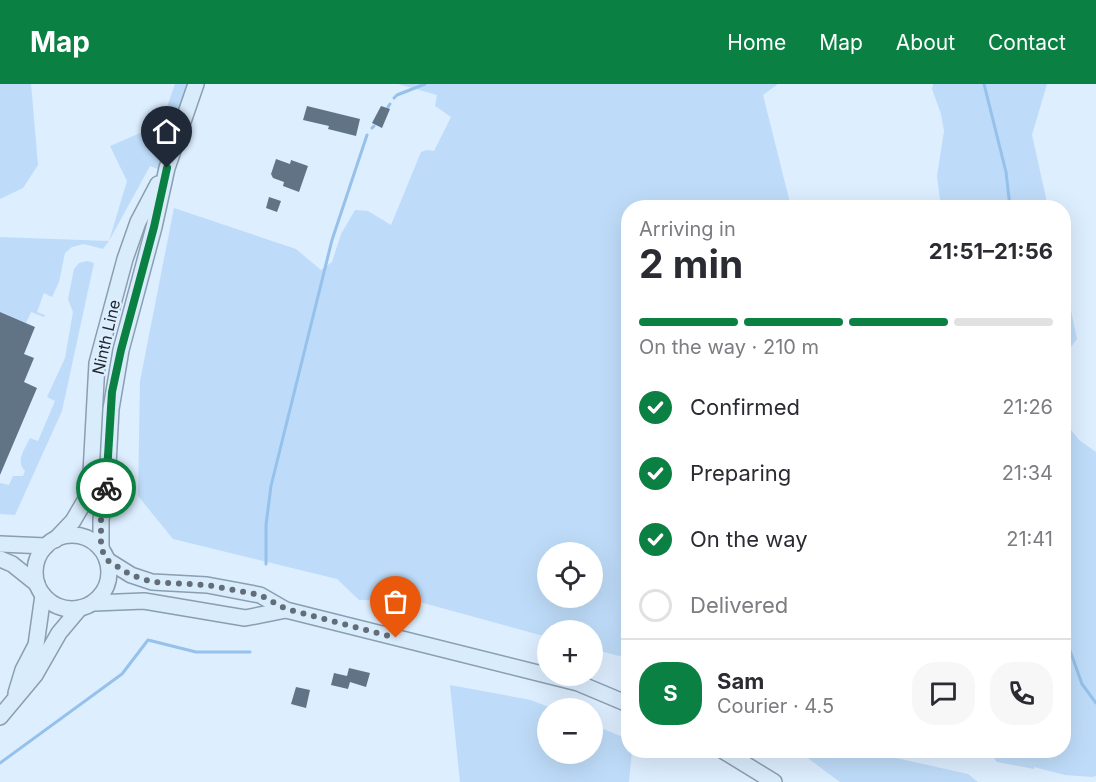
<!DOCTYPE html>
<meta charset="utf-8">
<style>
:root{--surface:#fff;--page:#f7f7f7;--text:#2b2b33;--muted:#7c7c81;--line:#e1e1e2;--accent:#0b8043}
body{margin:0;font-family:Inter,sans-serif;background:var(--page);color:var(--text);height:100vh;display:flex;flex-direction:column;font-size:22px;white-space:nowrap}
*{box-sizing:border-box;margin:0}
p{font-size:20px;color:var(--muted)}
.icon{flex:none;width:33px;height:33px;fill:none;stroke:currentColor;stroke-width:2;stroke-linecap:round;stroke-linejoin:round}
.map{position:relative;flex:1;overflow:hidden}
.details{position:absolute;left:621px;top:116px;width:450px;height:558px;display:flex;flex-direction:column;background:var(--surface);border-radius:24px;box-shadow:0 6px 24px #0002}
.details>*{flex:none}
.fabs{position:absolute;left:537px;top:458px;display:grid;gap:12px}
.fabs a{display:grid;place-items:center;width:66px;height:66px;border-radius:50%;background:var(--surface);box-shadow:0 6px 24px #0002;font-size:30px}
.pin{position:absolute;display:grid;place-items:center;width:51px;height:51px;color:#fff;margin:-62px -26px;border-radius:50% 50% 50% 0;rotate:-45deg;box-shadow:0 0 6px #0007}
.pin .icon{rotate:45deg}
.courier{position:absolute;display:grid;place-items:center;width:60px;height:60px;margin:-30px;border:4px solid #0b8043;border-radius:50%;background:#fff;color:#222;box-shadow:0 2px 8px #0007}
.head em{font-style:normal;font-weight:700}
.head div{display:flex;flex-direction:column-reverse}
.head{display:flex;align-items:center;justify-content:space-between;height:102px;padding:0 18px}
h1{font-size:39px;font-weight:700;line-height:45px}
.bar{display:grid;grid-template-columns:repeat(4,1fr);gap:9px 6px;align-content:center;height:72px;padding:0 18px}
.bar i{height:8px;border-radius:4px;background:var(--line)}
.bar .active{background:var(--accent)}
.bar p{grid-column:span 4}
.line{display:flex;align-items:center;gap:15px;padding:0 18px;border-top:2px solid var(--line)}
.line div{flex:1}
.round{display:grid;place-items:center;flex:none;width:63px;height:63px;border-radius:24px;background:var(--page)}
ol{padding:0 18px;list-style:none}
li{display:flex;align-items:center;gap:18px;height:66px}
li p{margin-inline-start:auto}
li .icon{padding:6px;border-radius:50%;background:var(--accent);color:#fff;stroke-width:4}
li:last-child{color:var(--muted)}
li i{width:33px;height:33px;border:3px solid var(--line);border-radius:50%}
header{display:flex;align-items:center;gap:36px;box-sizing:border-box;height:84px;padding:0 30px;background:var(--accent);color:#fff}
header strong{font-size:28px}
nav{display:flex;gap:33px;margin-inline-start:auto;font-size:21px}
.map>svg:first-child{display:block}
.green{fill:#bedcf9;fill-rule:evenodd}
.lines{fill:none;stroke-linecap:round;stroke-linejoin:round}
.stream{stroke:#95c1ea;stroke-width:3}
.building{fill:#617486}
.secondary-casing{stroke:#8a9eb1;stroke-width:18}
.secondary{stroke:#d9ecfc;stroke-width:15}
.done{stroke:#626d77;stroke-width:6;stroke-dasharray:0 10.8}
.route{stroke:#0b8043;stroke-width:8}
.labels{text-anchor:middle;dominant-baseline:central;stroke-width:4.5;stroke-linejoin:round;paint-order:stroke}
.street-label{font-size:16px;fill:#1f272e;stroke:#def}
</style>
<header>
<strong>Map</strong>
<nav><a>Home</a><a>Map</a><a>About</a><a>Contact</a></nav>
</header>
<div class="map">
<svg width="1096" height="698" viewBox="0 0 1096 698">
<rect width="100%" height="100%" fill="#def"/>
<g class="green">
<polygon points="0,0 31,0 38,81 23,104 0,115"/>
<polygon points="175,0 189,0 158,85 150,82 109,157 103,165 84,160 72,163 65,169 59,198 52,213 44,209 37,228 45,231 44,233 31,228 26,239 0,228 0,153 109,157 127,97 110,62 161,40"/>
<path d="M398,0H778L763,11L791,123H628V569L619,572L593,565L592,546H548L547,553L416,517L359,516L337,495L173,455L138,412L140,297L174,124L296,165L321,186L332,178L341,150L355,126L368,127L391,141L421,68L427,66L434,67L451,33L435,22L437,11ZM548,468H592V513H548Z"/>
<polygon points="933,0 1047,0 1032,51 1048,123 941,123 937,92 944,47 941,30 932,5"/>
<path d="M87,177L94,179L62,327L15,431L0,430V399L9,401L13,392H23L25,387C15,377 25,365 30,354L38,357L55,317L47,313L65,274L73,228L68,215L74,185L79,179Z"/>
<polygon points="1064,194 1077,255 1064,272"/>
<polygon points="1064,337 1079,356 1096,368 1096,692 1092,693 1065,691 1034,683 1034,685 997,678 993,673 1004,670 1005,666 1064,666"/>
<polygon points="450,601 531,616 551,624 548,624 548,669 592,669 593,641 628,655 628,666 632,666 629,698 460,698"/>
<polygon points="797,666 860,666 968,690 978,698 840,698"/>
</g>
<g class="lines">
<g class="stream">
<polyline points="984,0 1006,88 1010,123"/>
<polyline points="394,14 397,11 425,0"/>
<polyline points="388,23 390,20"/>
<polyline points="372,44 374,42"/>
<polyline points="266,480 266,441 271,402 332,156 367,51"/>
<polyline points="1064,520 1068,561 1082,600 1096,619"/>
<polyline points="0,679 122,590 148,556 196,568 250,568"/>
</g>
</g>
<g class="building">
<polygon points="307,22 360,35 356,52 328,45 329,42 303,36"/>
<polygon points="381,22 390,25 382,44 372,39"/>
<polygon points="276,75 290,80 291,76 308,82 299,108 283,102 284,98 273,94 271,90"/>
<polygon points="269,113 281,117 277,128 266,124"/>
<polygon points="0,228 35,243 24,270 34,274 24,298 37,304 0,391"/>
<polygon points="349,584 370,589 366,603 350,598 348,605 331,601 334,589 347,592"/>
<polygon points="296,603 310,606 306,624 291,620"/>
</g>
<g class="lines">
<defs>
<g id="secondary">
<circle cx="72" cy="488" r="37"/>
<polyline points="55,456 73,437 87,413 91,389 97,279 125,175 138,138 158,100"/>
<polyline points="0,460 46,462"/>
<polyline points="101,464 101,436 108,381 111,325 121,266 154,143 167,84 196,0"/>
<polyline points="0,475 12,480 37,500"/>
<polyline points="107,476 131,491 152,498 207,501 260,511 286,526 578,599 628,620"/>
<polyline points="94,519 144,517 245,534 286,526"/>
<polyline points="16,609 23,586 36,561 43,511"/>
<polyline points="0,633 35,591 59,549 80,524"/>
<polyline points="722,666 774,698"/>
</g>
</defs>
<use href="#secondary" class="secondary-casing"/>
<use href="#secondary" class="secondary"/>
</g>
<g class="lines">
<polyline class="done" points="106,404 101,436 101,464 107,476 131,491 152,498 207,501 260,511 286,525 396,554"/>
<polyline class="route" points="106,404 112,308 121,266 154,143 167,84"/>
</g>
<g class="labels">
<g class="street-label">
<text transform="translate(106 253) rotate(-77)">Ninth Line</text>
</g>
</g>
</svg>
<div class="fabs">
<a><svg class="icon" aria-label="locate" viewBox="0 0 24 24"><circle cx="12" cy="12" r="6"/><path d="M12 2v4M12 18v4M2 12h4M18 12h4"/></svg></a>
<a>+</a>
<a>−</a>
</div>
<div class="pin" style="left:396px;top:554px;background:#ea580c"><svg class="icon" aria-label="bag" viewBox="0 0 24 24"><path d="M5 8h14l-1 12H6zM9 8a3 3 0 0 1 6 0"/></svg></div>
<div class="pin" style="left:167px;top:84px;background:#1f2937"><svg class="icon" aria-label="home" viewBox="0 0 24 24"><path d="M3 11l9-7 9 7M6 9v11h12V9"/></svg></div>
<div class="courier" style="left:106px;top:404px"><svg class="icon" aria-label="bike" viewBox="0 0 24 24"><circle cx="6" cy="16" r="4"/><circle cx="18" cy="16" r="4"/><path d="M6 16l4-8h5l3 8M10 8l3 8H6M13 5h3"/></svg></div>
<section class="details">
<div class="head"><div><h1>2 min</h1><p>Arriving in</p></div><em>21:51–21:56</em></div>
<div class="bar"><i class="active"></i><i class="active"></i><i class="active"></i><i></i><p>On the way · 210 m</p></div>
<ol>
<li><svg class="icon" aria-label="check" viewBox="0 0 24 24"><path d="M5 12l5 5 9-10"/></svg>Confirmed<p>21:26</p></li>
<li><svg class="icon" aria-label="check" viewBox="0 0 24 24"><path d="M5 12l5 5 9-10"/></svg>Preparing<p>21:34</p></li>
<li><svg class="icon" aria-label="check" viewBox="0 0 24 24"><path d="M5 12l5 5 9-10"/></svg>On the way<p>21:41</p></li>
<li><i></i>Delivered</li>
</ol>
<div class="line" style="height:108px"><b class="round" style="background:var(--accent);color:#fff">S</b><div><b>Sam</b><p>Courier · 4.5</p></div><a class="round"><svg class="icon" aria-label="chat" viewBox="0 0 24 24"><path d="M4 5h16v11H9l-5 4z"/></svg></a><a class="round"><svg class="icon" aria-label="phone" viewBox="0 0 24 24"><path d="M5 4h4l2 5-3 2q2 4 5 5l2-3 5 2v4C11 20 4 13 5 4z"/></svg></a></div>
</section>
</div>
